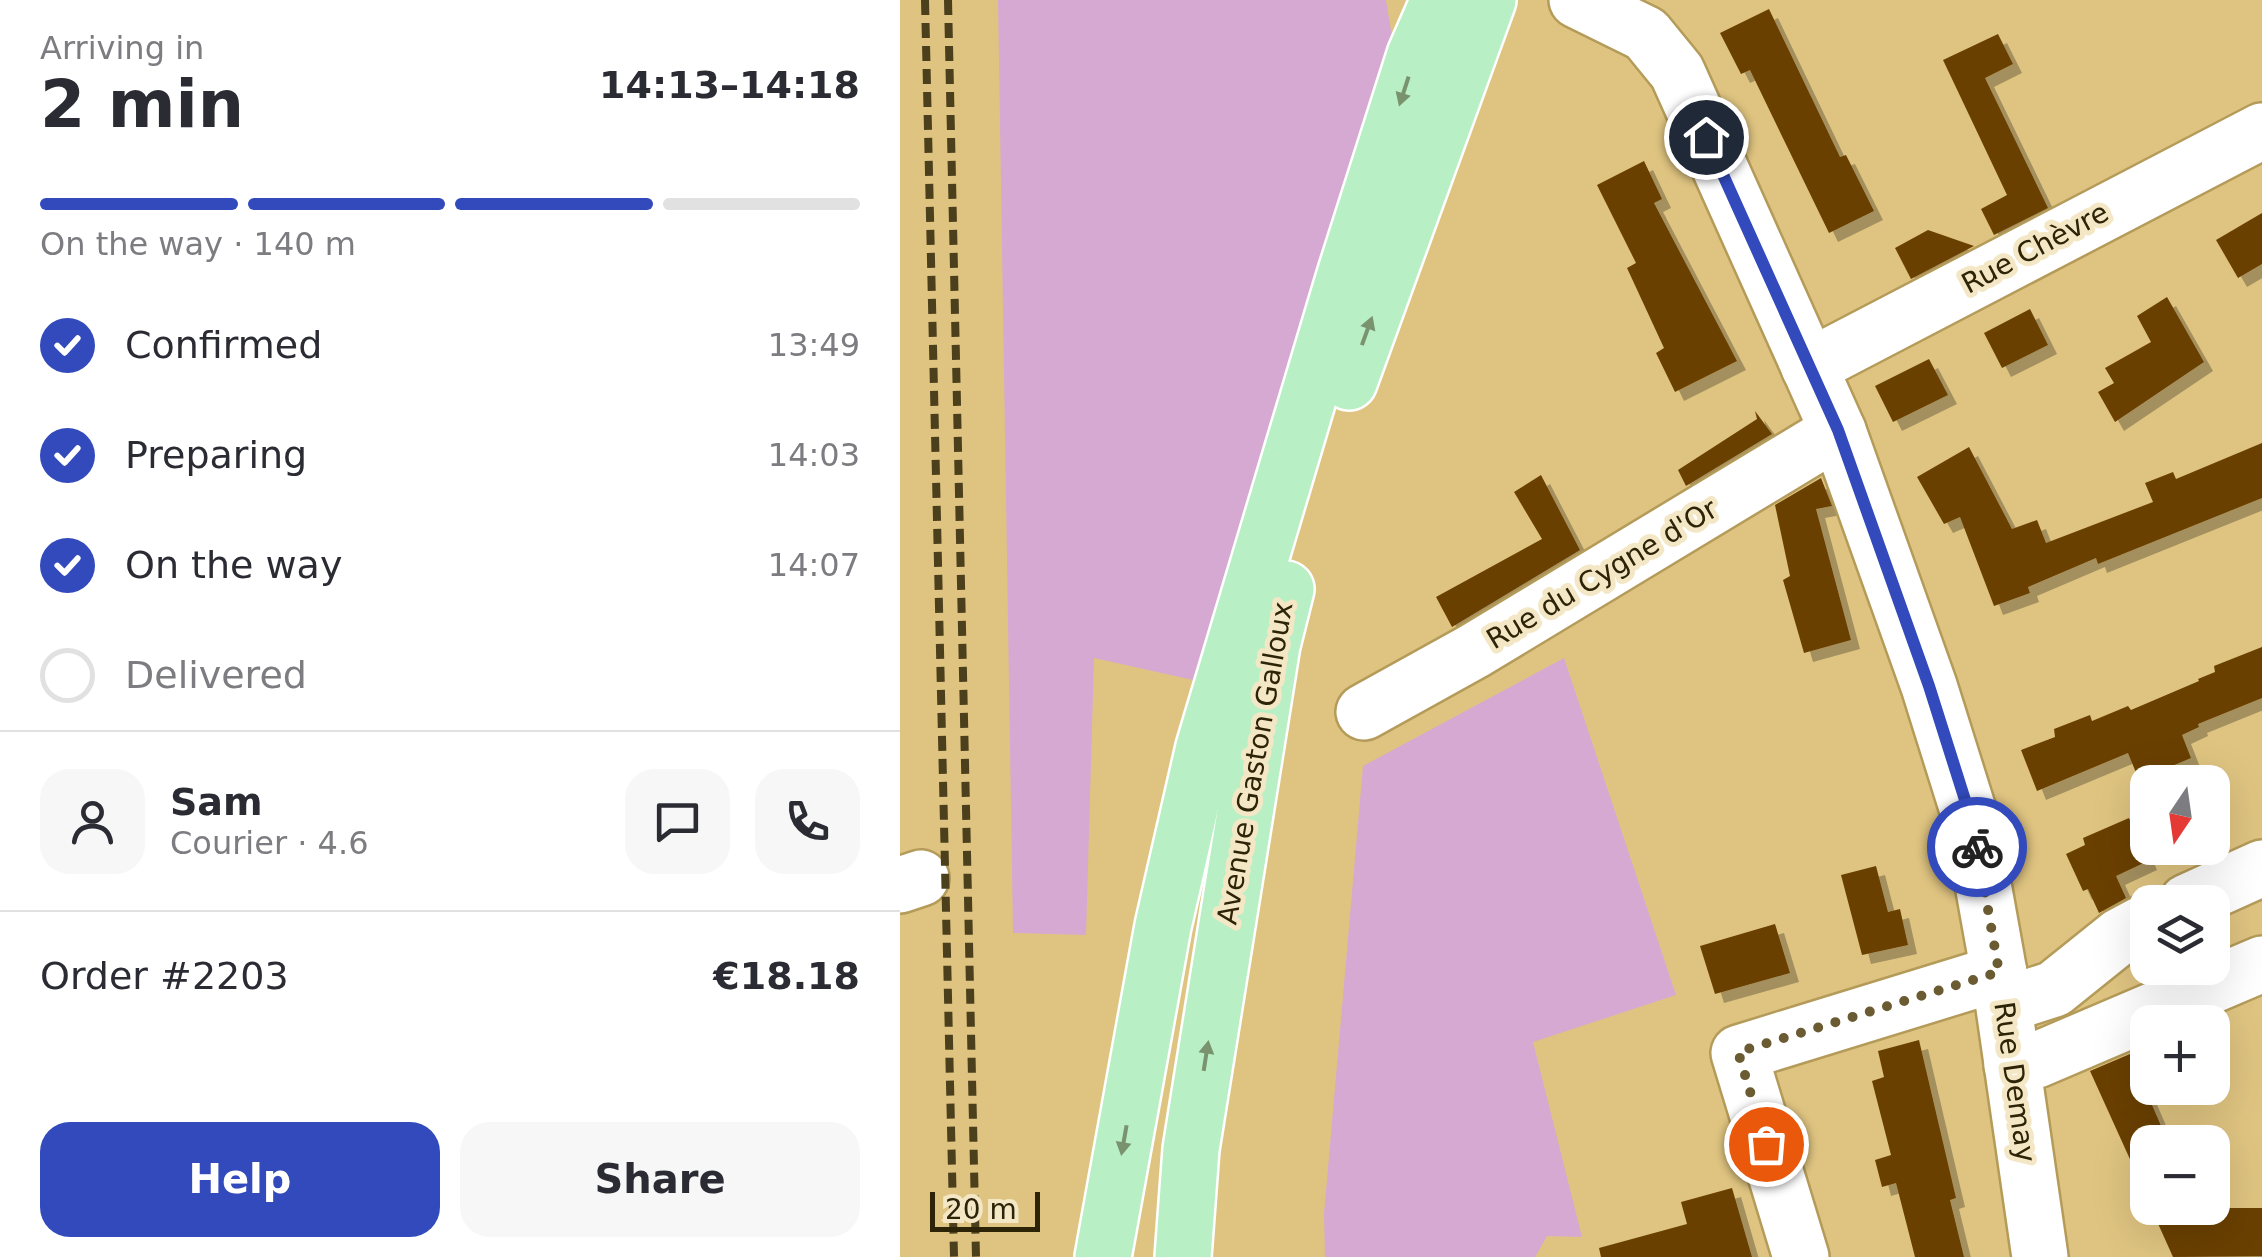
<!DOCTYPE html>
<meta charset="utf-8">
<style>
:root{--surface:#fff;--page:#f7f7f7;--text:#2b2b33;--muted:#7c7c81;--line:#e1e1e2;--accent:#324abc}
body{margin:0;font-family:"DejaVu Sans",sans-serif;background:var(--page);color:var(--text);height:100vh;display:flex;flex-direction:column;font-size:38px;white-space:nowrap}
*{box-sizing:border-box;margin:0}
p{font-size:32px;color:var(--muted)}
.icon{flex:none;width:55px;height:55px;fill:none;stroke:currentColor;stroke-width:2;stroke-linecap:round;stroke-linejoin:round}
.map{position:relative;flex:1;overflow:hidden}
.sheet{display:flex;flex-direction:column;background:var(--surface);width:900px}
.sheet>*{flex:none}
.needle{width:65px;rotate:193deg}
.tools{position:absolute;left:1230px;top:765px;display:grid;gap:20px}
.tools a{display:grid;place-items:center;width:100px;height:100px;border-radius:20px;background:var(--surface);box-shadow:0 10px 40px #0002;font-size:50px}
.scale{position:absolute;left:30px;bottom:25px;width:110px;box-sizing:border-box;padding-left:10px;border:5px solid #2d2307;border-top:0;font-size:28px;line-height:35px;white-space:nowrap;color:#2d2307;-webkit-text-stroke:8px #f4e7c6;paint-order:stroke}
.pin{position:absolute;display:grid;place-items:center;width:85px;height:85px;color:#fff;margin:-42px;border:5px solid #fff;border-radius:50%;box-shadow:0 2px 10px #0007}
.courier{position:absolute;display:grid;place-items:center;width:100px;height:100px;margin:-50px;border:8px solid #324abc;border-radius:50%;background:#fff;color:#222;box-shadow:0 2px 12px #0007}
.summary em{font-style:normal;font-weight:600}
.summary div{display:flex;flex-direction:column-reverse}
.summary{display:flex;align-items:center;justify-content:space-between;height:170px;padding:0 40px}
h1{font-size:65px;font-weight:600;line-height:75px}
.bar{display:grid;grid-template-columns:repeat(4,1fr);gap:15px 10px;align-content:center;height:120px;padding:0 40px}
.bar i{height:12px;border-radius:8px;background:var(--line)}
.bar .current{background:var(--accent)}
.bar p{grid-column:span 4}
.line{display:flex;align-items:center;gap:25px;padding:0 40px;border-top:2px solid var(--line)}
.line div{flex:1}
.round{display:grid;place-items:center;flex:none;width:105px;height:105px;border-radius:30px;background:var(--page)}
ol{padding:0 40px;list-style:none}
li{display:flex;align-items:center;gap:30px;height:110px}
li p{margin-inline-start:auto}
li .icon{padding:10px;border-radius:50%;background:var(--accent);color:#fff;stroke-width:4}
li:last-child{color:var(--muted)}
li i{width:55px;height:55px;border:5px solid var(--line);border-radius:50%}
.button{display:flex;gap:20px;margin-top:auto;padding:20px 40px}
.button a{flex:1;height:115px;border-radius:30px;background:var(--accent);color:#fff;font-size:40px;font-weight:600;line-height:115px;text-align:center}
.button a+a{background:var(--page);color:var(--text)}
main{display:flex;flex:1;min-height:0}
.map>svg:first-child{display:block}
.green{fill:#d5a9d2}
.building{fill:#6a4000;filter:url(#shadow)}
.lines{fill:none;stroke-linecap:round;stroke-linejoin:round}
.minor-casing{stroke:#b59b59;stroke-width:60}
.major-casing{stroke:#fff;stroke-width:60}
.minor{stroke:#fff;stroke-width:55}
.major{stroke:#b9efc4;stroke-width:55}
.rail{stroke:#4c3f1c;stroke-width:8;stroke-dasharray:15 8;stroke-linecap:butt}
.oneway{fill:#7a936f}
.done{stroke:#6b5b32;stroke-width:10;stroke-dasharray:0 18}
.route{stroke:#324abc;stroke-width:12}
.labels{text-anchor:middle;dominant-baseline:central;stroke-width:10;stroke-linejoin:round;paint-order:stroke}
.street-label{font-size:28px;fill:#2d2307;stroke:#f4e7c6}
</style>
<main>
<section class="sheet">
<div class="summary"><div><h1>2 min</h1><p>Arriving in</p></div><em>14:13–14:18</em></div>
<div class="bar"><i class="current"></i><i class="current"></i><i class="current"></i><i></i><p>On the way · 140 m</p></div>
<ol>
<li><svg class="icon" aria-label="check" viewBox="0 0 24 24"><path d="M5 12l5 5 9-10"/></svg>Confirmed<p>13:49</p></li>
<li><svg class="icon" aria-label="check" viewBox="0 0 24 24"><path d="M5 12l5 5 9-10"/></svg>Preparing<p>14:03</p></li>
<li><svg class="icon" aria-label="check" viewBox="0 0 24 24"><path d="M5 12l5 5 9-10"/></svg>On the way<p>14:07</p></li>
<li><i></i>Delivered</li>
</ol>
<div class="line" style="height:180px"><a class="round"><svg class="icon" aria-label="person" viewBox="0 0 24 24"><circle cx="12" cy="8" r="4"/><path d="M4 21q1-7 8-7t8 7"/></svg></a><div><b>Sam</b><p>Courier · 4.6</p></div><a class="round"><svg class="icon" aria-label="chat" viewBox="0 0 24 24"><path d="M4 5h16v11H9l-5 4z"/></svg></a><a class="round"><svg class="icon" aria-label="phone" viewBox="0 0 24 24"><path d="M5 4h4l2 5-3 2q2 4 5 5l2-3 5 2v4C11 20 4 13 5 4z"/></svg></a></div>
<div class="line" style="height:130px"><div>Order #2203</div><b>€18.18</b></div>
<div class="button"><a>Help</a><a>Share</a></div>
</section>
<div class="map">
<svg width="1362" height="1257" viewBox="0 0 1362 1257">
<defs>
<filter id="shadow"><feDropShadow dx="9" dy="9" stdDeviation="0" flood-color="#0004"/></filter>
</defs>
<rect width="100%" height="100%" fill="#dfc481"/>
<g class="green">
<polygon points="98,0 486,0 494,49 293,680 194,658 186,935 113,933"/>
<polygon points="664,658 776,995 633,1042 682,1237 647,1236 635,1257 425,1257 424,1214 463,766"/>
</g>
<g class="building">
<polygon points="869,9 940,157 946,155 974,211 929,233 850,70 841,74 820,33"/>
<polygon points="1098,34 1113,64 1085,78 1148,208 1094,235 1081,209 1107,195 1043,60"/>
<polygon points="744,161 762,199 754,203 837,361 775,392 756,353 764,348 727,268 736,263 697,185"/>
<polygon points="1362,213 1362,264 1338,278 1316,240"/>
<polygon points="1028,230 1074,246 1011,279 995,248"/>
<polygon points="1267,297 1304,362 1215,422 1198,392 1214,383 1205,368 1251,342 1237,316"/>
<polygon points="1130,309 1148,345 1102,368 1084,333"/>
<polygon points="1029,359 1048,395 993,422 975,386"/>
<polygon points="855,411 872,434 786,486 778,470 857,419"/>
<polygon points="1362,443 1362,498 1198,564 1196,558 1128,587 1130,593 1094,606 1060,517 1044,524 1017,477 1069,447 1112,529 1137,520 1146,543 1253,502 1245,483 1273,472 1276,479"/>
<polygon points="641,475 680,550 552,627 536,597 642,539 614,492"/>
<polygon points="921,478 932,506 916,509 951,640 904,653 883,580 890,576 875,505"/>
<polygon points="1362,647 1362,698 1298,724 1299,727 1282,735 1291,758 1239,780 1228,753 1137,791 1121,750 1155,737 1154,729 1190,715 1192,721 1228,706 1231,710 1299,681 1298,679 1315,672 1314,666"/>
<polygon points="1229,818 1248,861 1216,876 1226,898 1199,913 1188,889 1183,891 1166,854 1185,845 1183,838"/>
<polygon points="976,866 988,912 1000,909 1008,945 962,955 941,875"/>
<polygon points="875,924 890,973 815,994 800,946"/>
<polygon points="1019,1040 1056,1198 1050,1200 1064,1257 1015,1257 996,1183 982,1187 975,1160 991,1155 972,1081 984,1077 978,1051"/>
<polygon points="1230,1054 1268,1142 1248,1142 1248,1199 1190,1071"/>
<polygon points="832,1188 852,1257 701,1257 699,1248 787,1224 781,1202"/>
<polygon points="1251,1208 1362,1208 1362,1256 1273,1257"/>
</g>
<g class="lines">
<defs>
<g id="minor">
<polyline points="677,0 746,34 777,72 938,431 1029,686 1072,823 1099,973 1140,1257"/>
<polyline points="909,367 1362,131"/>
<polyline points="464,712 574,651 938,431"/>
<polyline points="0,885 21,878"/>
<polyline points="1287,902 1362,868"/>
<polyline points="1104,1005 1154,989 1220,936 1248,921"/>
<polyline points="1112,1065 1137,1060 1362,964"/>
<polyline points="901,1257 839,1053 1099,973"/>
</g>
<g id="major">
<polyline points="449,382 588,0"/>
<polyline points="203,1257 263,926 304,747 445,275 515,55 539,0"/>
<polyline points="283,1257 291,1149 372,645 386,589"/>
</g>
</defs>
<use href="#minor" class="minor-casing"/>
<use href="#major" class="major-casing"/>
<use href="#minor" class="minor"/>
<use href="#major" class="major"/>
<g class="rail">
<polyline points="25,0 54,1257"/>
<polyline points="48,0 76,1257"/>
</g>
</g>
<defs><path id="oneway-solid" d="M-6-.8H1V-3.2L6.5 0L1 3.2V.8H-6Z" transform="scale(2.5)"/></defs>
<g class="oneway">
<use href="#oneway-solid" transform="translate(504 91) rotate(108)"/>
<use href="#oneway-solid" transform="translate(467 331) rotate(-70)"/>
<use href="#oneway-solid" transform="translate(306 1056) rotate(-81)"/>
<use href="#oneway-solid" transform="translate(224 1140) rotate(100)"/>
</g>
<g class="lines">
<polyline class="done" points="866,1144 838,1052 1099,972 1077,847"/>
<polyline class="route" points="806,137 938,430 1029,686 1072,822 1077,847"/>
</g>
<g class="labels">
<g class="street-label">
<text transform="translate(1135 248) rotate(-28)">Rue Chèvre</text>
<text transform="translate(702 574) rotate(-31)">Rue du Cygne d'Or</text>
<text transform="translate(355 763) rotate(-80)">Avenue Gaston Galloux</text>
<text transform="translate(1115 1082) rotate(82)">Rue Demay</text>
</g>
</g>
</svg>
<div class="tools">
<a><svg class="needle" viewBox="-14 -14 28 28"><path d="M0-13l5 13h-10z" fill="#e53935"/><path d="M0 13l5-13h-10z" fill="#7c7c81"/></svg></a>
<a><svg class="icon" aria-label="layers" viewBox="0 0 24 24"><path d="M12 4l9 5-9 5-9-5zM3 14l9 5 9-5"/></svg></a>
<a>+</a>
<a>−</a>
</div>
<div class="scale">20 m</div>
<div class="pin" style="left:866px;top:1144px;background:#ea580c"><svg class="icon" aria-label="bag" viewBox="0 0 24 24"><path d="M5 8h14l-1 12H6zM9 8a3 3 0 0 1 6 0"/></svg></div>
<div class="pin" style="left:806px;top:137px;background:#1f2937"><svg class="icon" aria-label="home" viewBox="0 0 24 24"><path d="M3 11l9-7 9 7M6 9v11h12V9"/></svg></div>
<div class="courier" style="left:1077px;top:847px"><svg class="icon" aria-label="bike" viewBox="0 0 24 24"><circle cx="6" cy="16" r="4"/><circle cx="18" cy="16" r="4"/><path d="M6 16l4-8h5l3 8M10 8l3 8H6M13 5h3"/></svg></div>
</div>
</main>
